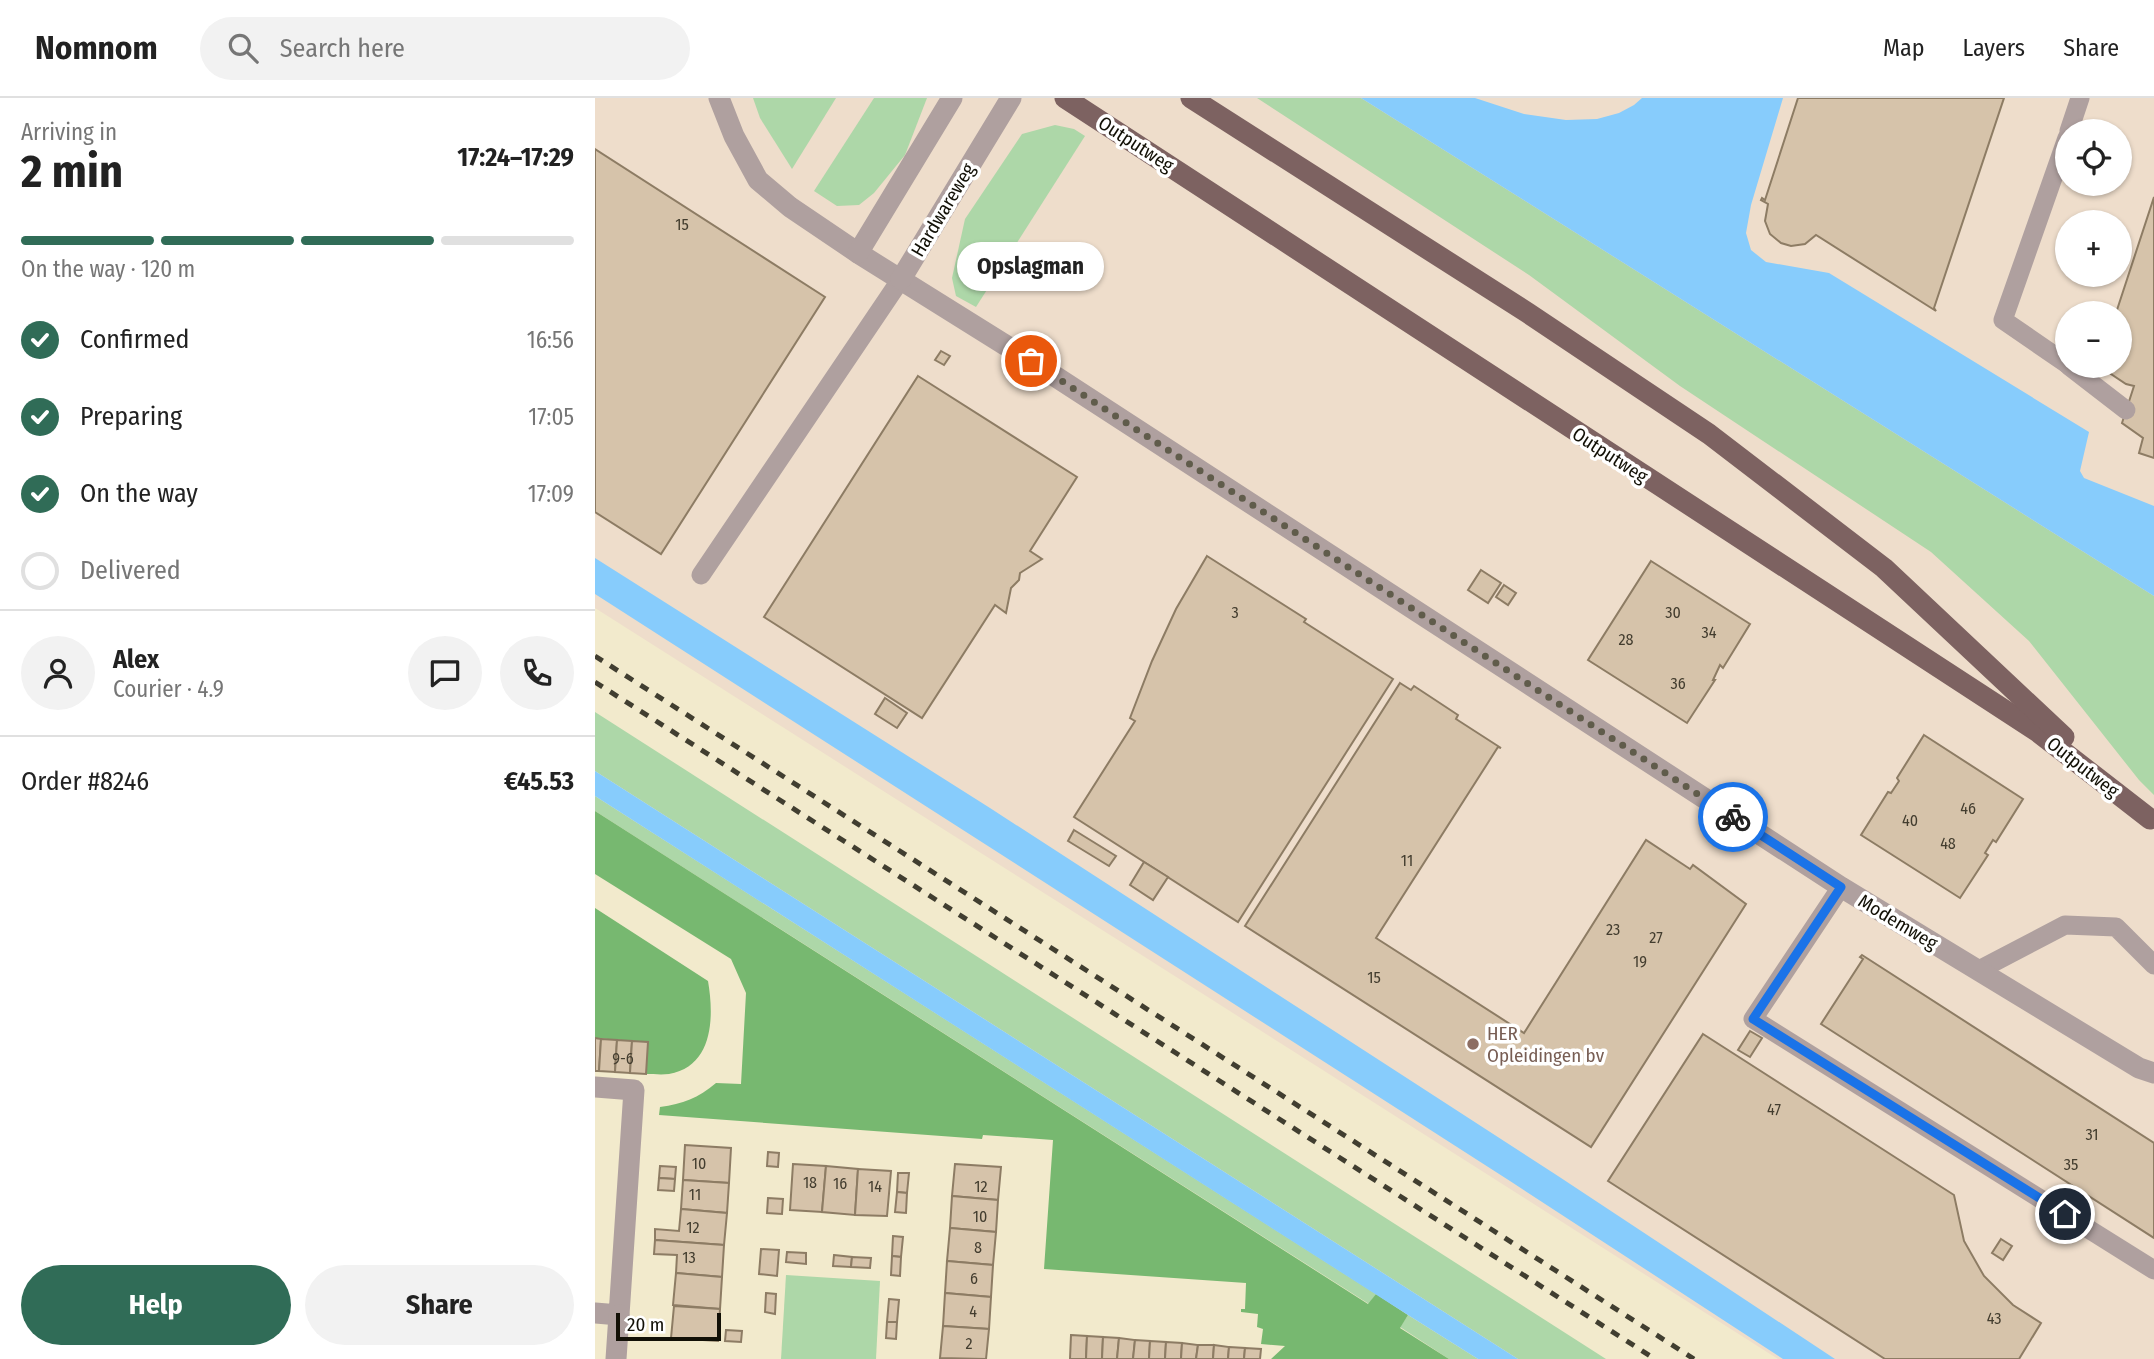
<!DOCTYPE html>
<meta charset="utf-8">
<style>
:root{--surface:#fff;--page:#f2f2f2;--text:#222;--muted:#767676;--line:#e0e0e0;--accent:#306c57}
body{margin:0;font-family:"Fira Sans Condensed",sans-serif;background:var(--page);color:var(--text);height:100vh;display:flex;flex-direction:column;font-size:26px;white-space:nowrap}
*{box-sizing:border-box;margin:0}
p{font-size:23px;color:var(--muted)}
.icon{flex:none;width:38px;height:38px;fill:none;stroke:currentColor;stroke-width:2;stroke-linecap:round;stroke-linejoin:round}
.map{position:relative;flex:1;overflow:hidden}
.drawer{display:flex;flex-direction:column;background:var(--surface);width:595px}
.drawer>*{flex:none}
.buttons{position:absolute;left:1460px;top:21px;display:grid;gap:14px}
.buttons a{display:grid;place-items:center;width:77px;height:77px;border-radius:50%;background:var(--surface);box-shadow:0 2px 5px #0004;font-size:35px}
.scale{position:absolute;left:21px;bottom:18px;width:105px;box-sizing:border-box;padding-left:7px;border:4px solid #121006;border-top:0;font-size:19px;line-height:24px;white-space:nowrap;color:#121006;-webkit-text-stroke:5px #fff;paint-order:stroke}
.pin{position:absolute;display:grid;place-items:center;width:60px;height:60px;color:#fff;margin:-30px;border:4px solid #fff;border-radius:50%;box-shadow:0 2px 7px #0007}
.courier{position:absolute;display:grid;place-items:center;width:70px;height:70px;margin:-35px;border:5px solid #1a73e8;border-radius:50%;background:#fff;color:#222;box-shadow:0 2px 9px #0007}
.bubble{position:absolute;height:49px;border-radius:24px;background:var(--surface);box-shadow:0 2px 5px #0004;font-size:23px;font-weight:700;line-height:49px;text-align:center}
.overview em{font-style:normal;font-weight:700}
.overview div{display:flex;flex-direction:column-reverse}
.overview{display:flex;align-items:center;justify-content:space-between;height:119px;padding:0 21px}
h1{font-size:46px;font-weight:700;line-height:52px}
.bar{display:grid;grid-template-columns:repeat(4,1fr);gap:10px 7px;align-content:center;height:84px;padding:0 21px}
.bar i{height:9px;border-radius:5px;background:var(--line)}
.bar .selected{background:var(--accent)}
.bar p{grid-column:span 4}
.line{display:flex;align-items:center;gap:18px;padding:0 21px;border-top:2px solid var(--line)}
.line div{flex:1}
.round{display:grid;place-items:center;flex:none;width:74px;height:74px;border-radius:37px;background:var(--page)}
ol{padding:0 21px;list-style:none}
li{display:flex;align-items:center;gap:21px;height:77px}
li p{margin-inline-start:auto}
li .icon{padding:7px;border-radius:50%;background:var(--accent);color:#fff;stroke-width:4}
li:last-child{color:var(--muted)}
li i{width:38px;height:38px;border:4px solid var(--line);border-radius:50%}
.button{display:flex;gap:14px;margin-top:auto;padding:14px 21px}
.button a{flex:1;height:80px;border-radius:42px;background:var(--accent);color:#fff;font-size:28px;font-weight:700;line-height:80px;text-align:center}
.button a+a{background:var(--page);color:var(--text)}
header{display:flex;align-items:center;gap:42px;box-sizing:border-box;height:98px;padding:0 35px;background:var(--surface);border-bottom:2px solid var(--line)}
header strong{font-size:33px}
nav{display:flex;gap:38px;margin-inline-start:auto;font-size:24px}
.search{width:490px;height:63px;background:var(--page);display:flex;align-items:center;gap:18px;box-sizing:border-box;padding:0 24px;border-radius:38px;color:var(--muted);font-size:26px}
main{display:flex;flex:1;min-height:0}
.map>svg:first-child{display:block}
.industrial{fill:#eeddcb;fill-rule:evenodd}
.green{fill:#add7a8}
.forest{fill:#77b870}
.water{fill:#87ccfc}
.building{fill:#d6c3aa;stroke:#8d7c64;stroke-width:2}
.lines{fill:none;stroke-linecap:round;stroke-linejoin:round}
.service{stroke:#afa09f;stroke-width:19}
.minor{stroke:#afa09f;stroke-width:21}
.primary{stroke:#7d6261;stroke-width:21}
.rail{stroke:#413e30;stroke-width:5;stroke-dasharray:9 9;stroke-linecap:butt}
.done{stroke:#605c4b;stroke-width:7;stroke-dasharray:0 12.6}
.route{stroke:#1a73e8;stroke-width:9}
.education-dot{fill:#8d6e63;stroke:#fff;stroke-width:2.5}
.labels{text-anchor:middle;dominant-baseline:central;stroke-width:7;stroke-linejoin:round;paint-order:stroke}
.number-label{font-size:16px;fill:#433d2f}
.street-label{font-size:19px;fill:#121006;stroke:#fff}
.education-label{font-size:19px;fill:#785e54;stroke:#fff;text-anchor:start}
</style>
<header>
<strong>Nomnom</strong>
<div class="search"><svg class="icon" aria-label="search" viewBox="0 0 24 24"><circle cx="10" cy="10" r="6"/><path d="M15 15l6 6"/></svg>Search here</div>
<nav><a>Map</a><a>Layers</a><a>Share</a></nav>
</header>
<main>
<section class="drawer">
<div class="overview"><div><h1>2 min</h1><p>Arriving in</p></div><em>17:24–17:29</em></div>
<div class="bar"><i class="selected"></i><i class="selected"></i><i class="selected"></i><i></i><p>On the way · 120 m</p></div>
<ol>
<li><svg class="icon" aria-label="check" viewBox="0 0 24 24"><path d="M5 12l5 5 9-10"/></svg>Confirmed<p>16:56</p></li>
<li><svg class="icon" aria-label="check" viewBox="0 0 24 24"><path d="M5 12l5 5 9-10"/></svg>Preparing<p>17:05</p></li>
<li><svg class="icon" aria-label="check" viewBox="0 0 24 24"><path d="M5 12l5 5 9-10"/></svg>On the way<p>17:09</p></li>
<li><i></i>Delivered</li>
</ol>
<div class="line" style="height:126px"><a class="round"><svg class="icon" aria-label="person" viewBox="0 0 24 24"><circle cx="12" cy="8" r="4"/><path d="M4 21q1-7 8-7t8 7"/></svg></a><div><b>Alex</b><p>Courier · 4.9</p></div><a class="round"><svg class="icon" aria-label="chat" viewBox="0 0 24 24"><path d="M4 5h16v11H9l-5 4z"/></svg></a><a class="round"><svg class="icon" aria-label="phone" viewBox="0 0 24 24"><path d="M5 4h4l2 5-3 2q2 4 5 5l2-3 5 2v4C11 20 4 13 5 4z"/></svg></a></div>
<div class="line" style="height:91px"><div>Order #8246</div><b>€45.53</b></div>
<div class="button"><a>Help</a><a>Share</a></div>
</section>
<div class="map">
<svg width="1559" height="1261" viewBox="0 0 1559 1261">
<rect width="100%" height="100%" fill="#f2eacc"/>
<path class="industrial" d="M0,0H1559V1261H1183L0,510ZM1472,33H1524V86H1472ZM1472,124H1524V177H1472ZM1472,215H1524V268H1472Z"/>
<g class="green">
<polygon points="158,0 241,0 197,71 165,20"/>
<polygon points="279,0 332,0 310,57 279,95 264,107 242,108 219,93"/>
<polygon points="662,0 766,0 1559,498 1559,697 1544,682 1434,543 1336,454 1085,288 934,177"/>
<polygon points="460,27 479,31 490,38 381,209 361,198 357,180 370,121 427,36"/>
<polygon points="0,614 1011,1261 923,1261 0,673"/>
<polygon points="0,698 781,1196 774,1206 0,713"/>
<polygon points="191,1177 285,1183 281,1261 186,1261"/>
<polygon points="813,1217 883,1261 854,1261 805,1229"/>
</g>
<g class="forest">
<path d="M0,713L773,1206L781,1196L813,1217L805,1230L854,1261H676L690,1248L666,1246L668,1231L662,1229L663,1216L646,1214V1211H650L651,1185L449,1171L458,1042L388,1037L387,1041L64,1017L65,1009C88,1006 103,1000 121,985L146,986L151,895L136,861L0,776Z"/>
<path d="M0,810L113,883C119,918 119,968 74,976C66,977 58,976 51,976L53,944L0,940Z"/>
</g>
<g class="water">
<polygon points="766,0 880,0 929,16 971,22 1002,21 1024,15 1039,7 1047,0 1188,0 1156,107 1151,135 1156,152 1171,164 1234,175 1494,334 1485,373 1489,380 1559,408 1559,498"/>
<polygon points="0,460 395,710 963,1078 1240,1261 1188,1261 915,1083 0,496"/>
<polygon points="0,673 923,1261 883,1261 813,1217 0,698"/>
</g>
<g class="building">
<polygon points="1203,0 1409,0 1339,210 1341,213 1221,137 1210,146 1196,148 1186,145 1175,136 1170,123 1173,106 1166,102 1167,100 1170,102"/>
<polygon points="0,51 230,199 66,456 0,414"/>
<polygon points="1559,99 1559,360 1544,355 1548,340 1527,325 1539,288 1531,286 1504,268 1524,268 1524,215 1521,215"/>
<polygon points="346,253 355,258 349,267 340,262"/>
<polygon points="323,278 482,379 435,453 447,461 425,475 424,482 416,490 411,515 400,507 327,620 169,519"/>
<polygon points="612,458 711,521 709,524 798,581 643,824 479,719 540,623 535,620 557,563 581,511"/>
<polygon points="1056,463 1155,526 1128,570 1125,567 1118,582 1120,582 1092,625 993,562"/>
<polygon points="886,472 906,485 893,505 873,492"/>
<polygon points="909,487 921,495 913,507 901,499"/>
<polygon points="805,585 816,592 819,588 863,617 861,621 906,650 903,649 781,840 929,935 1051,742 1095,771 1098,767 1151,806 996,1049 650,828"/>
<polygon points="290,600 312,615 302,630 280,616"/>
<polygon points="1329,637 1428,701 1401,744 1398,742 1390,755 1393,757 1365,800 1266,737 1293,694 1296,695 1304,683 1302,680"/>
<polygon points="479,732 521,758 514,768 473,743"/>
<polygon points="549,764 573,779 558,802 535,787"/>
<polygon points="1267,857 1559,1045 1559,1140 1226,926 1268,861 1265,859"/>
<polygon points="1155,933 1167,940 1155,959 1143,952"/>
<polygon points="1108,936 1359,1097 1369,1143 1389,1178 1418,1207 1446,1225 1424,1261 1290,1261 1013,1083"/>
<polygon points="0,940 6,941 4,973 0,973"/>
<polygon points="6,941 22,942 20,974 4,973"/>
<polygon points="22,942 37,943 35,975 20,974"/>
<polygon points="37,943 53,944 51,976 35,975"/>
<polygon points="90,1047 136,1050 134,1085 88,1082"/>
<polygon points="173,1054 184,1055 183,1069 172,1068"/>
<polygon points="198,1066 231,1068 227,1114 195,1112"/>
<polygon points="360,1066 406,1069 403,1102 357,1098"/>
<polygon points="65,1068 81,1069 80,1081 64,1080"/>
<polygon points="231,1068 263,1071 260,1117 227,1114"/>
<polygon points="263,1071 296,1073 292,1118 260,1117"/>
<polygon points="303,1075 314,1075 312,1095 302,1094"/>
<polygon points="64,1080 80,1081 79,1093 63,1092"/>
<polygon points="88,1082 134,1085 132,1115 86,1111"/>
<polygon points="302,1094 312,1095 311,1115 300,1114"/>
<polygon points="357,1098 403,1102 401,1134 355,1130"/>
<polygon points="173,1100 188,1101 187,1116 172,1115"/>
<polygon points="86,1111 132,1115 129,1147 60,1142 60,1131 84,1133"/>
<polygon points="355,1130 401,1134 398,1167 352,1163"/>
<polygon points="298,1138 308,1139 306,1159 297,1158"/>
<polygon points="1406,1141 1417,1148 1408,1162 1397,1155"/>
<polygon points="60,1142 129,1147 127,1179 81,1175 82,1157 59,1156"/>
<polygon points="166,1151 184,1152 182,1178 164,1176"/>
<polygon points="192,1154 211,1155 211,1166 191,1164"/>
<polygon points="239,1157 257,1159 256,1169 238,1168"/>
<polygon points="297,1158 306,1159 305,1178 296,1177"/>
<polygon points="257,1159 276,1160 275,1170 256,1169"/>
<polygon points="352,1163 398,1167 396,1199 350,1195"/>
<polygon points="81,1175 127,1179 125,1211 78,1207"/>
<polygon points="171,1195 181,1196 180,1216 170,1214"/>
<polygon points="350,1195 396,1199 394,1231 348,1228"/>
<polygon points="294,1201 304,1202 302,1224 292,1224"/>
<polygon points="79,1208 125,1211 123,1243 76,1240"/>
<polygon points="292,1224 302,1224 301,1241 291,1240"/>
<polygon points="348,1228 394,1231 391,1261 345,1260"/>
<polygon points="131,1232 147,1233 146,1244 130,1243"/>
<polygon points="476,1237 492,1238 491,1261 475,1261"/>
<polygon points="492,1238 508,1239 507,1261 491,1261"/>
<polygon points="508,1239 524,1240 522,1261 507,1261"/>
<polygon points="524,1240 540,1242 538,1261 522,1261"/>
<polygon points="540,1242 555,1243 554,1261 538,1261"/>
<polygon points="555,1243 571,1244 570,1261 554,1261"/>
<polygon points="571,1244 587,1245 586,1261 570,1261"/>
<polygon points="587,1245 603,1247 601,1261 586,1261"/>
<polygon points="603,1247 619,1247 618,1261 601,1261"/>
<polygon points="619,1247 634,1249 633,1261 618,1261"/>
<polygon points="634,1249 650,1250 649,1261 633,1261"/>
<polygon points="650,1250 666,1251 665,1261 649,1261"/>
</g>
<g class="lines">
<g class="service">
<polyline points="1474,33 1485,0"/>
<polyline points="1472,40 1408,222 1472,266"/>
<polyline points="1474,268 1531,312"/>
<polyline points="106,477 306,181"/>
<polyline points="1246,789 1158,921 1559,1172"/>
<polyline points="1384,872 1470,827 1521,829 1559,867"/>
</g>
<g class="minor">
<polyline points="124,0 139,38 163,82 195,109 263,155 455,275 1246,789 1544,970 1559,975"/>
<polyline points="263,155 357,0"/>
<polyline points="306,181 416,0"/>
<polyline points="0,989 39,992 24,1217 0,1215"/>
<polyline points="21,1261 24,1217"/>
</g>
<g class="primary">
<polyline points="470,0 1443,634 1555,721"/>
<polyline points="596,0 933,215 1114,336 1289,470 1469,639"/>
</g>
<g class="rail">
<polyline points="0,558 1099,1261"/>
<polyline points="0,584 1060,1261"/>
</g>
</g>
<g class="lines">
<polyline class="done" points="436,263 1138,719"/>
<polyline class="route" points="1138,719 1246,789 1158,921 1470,1116"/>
</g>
<circle class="education-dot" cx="878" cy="946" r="7"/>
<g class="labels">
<g class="number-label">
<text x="87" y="126">15</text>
<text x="640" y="514">3</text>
<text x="1078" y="514">30</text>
<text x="1114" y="534">34</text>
<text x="1031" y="541">28</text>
<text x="1083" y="585">36</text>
<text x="1373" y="710">46</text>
<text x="1315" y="722">40</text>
<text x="1353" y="745">48</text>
<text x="812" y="762">11</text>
<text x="1018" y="831">23</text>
<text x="1061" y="839">27</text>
<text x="1045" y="863">19</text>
<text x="779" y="879">15</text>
<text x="28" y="960">9-6</text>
<text x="1179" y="1011">47</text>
<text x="1497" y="1036">31</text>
<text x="104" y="1065">10</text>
<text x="1476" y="1066">35</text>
<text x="215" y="1084">18</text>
<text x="245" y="1085">16</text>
<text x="280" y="1088">14</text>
<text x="386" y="1088">12</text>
<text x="100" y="1096">11</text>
<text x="385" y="1118">10</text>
<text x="98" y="1129">12</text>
<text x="383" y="1149">8</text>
<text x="94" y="1159">13</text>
<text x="379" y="1180">6</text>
<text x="378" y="1213">4</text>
<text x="1399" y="1220">43</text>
<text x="374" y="1245">2</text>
</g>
<g class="street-label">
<text transform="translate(541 46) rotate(33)">Outputweg</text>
<text transform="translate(348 112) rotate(-59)">Hardwareweg</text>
<text transform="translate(1015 357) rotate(33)">Outputweg</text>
<text transform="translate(1488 669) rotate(38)">Outputweg</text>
<text transform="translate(1303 824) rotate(31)">Modemweg</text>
</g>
<g class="education-label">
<text x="892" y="935">HER<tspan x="892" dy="22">Opleidingen bv</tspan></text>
</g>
</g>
</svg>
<div class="buttons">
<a><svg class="icon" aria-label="locate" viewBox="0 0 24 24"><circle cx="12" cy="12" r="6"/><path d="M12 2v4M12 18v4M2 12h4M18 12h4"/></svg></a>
<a>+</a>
<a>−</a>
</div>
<div class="scale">20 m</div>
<div class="pin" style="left:436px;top:263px;background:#ea580c"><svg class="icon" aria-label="bag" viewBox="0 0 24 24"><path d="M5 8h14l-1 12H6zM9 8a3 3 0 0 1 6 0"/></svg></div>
<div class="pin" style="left:1470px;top:1116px;background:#1f2937"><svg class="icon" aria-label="home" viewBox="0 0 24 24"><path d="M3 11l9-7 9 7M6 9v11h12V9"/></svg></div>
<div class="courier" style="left:1138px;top:719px"><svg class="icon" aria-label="bike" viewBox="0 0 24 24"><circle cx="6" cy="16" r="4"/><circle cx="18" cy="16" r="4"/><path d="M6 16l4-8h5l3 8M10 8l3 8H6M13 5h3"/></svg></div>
<div class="bubble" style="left:362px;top:144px;width:147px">Opslagman</div>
</div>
</main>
